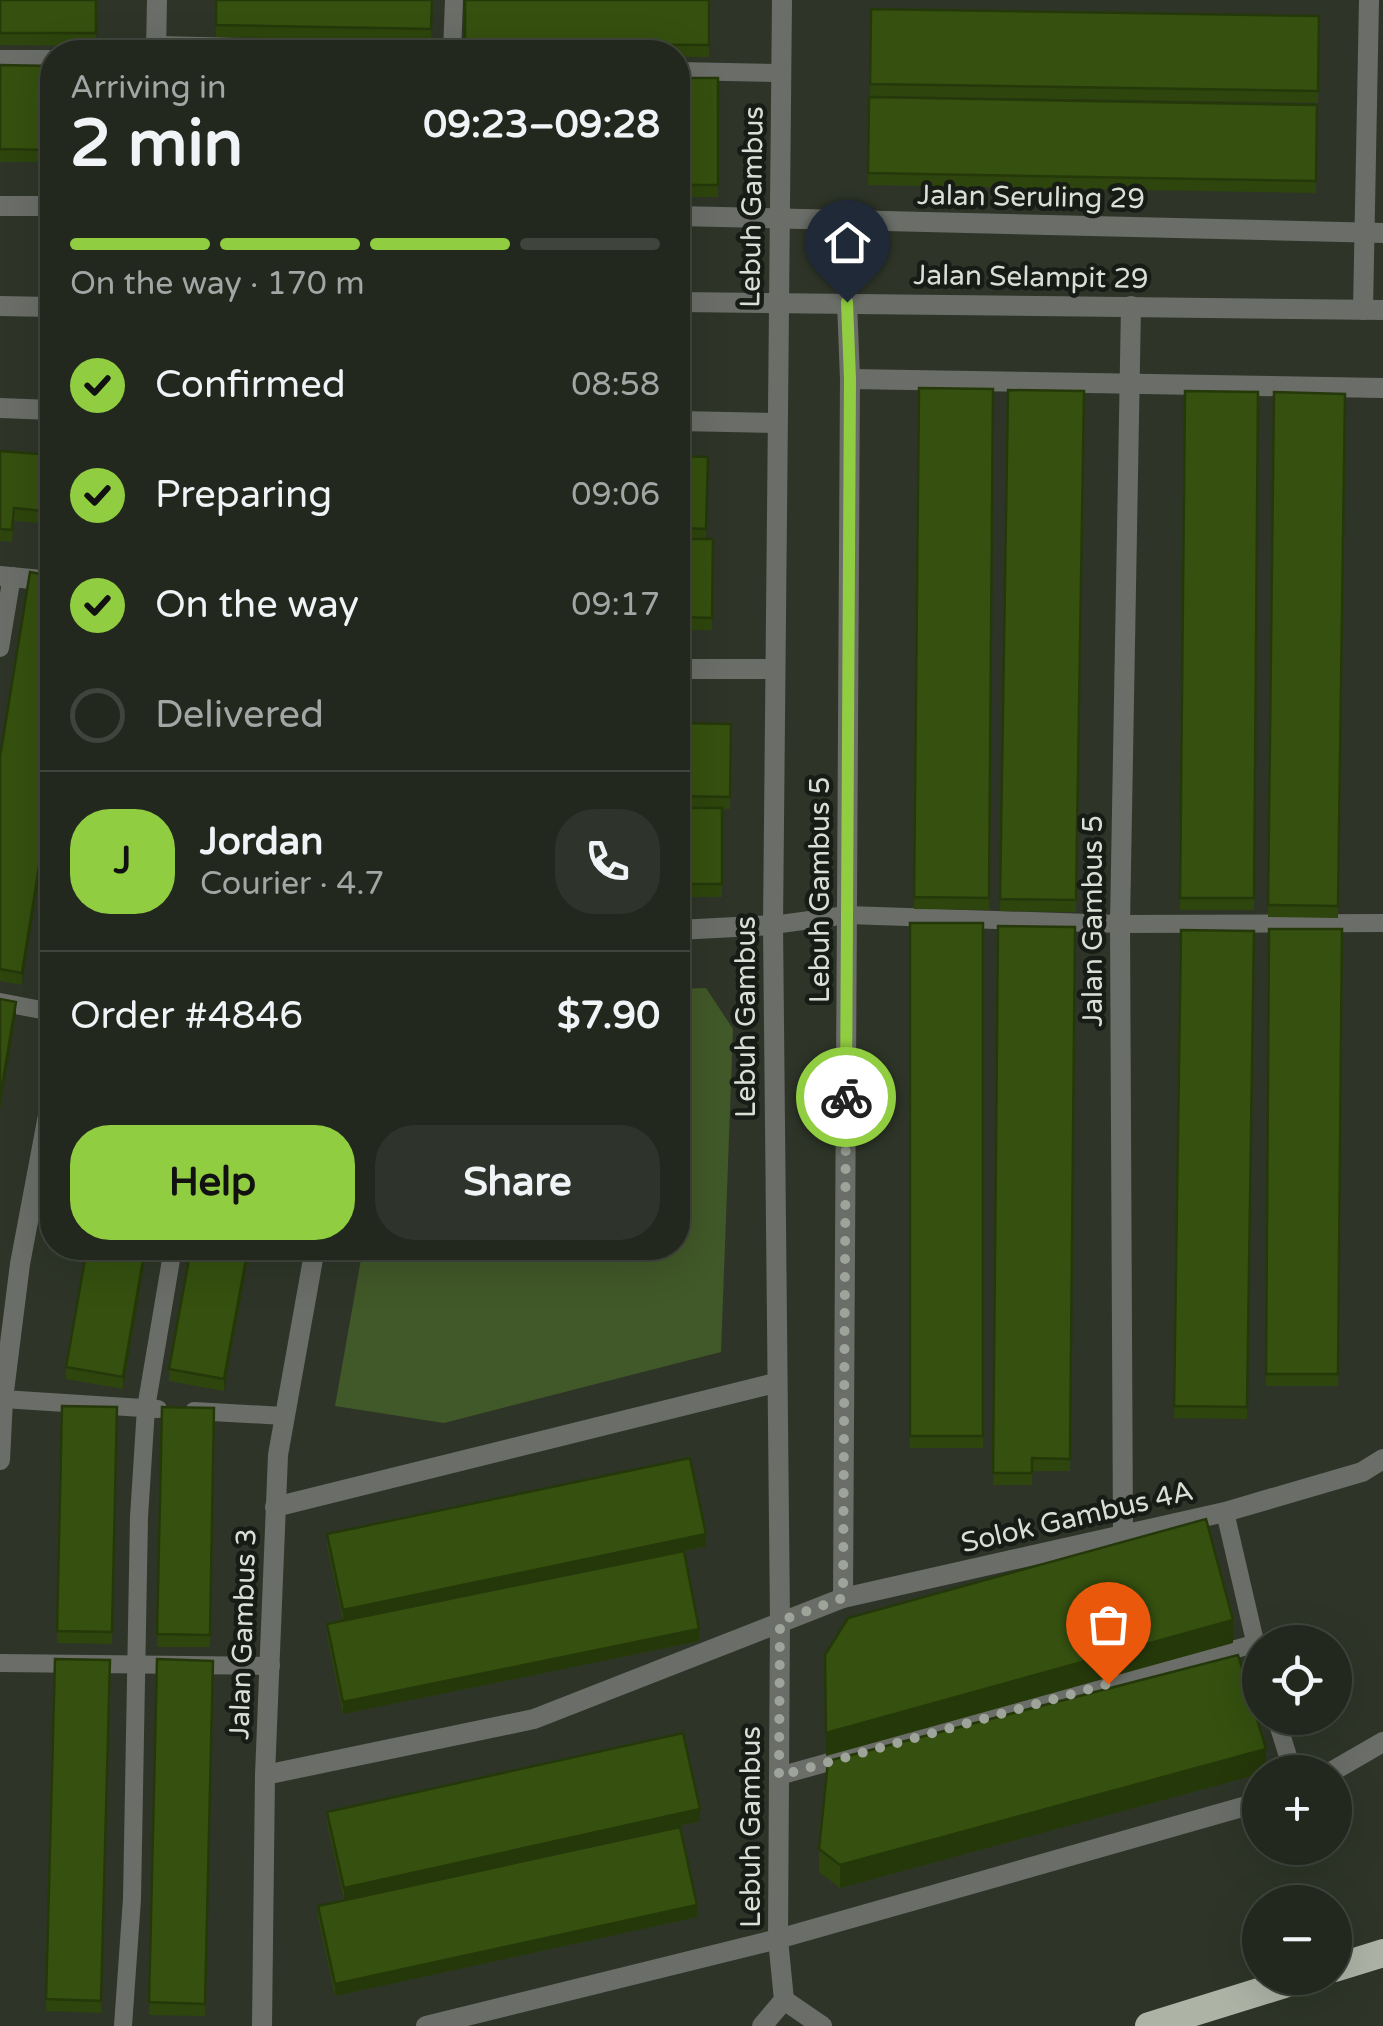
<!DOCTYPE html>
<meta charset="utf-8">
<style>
:root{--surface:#22281e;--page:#2e342b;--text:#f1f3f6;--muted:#a2a6a4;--line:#3f443c;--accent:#91cd40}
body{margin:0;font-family:"Varela Round",sans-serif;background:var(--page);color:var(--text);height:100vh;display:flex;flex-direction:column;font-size:38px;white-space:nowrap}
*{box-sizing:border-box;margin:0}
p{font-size:32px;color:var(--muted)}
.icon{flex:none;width:55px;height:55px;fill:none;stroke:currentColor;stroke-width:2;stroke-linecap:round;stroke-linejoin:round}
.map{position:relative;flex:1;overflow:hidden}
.sheet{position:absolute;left:40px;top:40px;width:650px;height:1220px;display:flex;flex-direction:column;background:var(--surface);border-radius:40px;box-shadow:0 10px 40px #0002,0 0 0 2px var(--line)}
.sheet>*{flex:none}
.buttons{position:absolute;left:1242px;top:1625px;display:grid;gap:20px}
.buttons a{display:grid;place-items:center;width:110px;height:110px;border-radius:50%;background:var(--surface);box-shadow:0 10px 40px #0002,0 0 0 2px var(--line);font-size:50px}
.pin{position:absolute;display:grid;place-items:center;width:85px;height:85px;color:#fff;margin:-102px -42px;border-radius:50% 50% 50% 0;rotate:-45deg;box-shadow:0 0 10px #0007}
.pin .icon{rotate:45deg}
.courier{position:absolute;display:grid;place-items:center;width:100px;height:100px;margin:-50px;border:8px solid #91cd40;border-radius:50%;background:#fff;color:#222;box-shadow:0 2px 12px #0007}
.head em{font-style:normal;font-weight:800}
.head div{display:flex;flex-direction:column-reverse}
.head{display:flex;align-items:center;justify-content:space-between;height:170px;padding:0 30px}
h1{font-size:65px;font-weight:800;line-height:75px}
.bar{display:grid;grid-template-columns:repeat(4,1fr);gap:15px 10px;align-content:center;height:120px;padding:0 30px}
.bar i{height:12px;border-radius:8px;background:var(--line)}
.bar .on{background:var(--accent)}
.bar p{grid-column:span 4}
.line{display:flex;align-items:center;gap:25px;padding:0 30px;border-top:2px solid var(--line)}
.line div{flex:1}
.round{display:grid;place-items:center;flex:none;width:105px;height:105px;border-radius:40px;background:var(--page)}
ol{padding:0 30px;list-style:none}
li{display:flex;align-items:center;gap:30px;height:110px}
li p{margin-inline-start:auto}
li .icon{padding:10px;border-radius:50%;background:var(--accent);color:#111;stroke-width:4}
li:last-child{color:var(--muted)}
li i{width:55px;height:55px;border:5px solid var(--line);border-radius:50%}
.cta{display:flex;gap:20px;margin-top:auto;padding:20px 30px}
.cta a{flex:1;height:115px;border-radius:40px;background:var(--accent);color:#111;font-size:40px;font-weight:800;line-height:115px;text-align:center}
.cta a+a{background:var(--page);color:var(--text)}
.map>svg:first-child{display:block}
.green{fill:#415828}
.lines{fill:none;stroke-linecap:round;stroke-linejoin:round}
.service{stroke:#6b6e68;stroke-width:18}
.minor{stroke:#6b6e68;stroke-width:20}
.tertiary{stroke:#6b6e68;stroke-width:20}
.trunk{stroke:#adb4a6;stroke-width:28}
.wall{fill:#2e450d}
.shaded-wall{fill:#25380a}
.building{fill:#35500f;stroke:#25380a;stroke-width:2.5}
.done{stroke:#9ea499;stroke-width:10;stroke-dasharray:0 18}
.route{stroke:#91cd40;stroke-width:12}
.labels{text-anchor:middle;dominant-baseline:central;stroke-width:9;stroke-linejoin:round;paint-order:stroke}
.street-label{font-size:28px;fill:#dadfd6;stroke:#181c16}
</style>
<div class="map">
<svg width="1383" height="2026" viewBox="0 0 1383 2026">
<rect width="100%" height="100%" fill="#2e3528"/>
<polygon class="green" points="706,988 733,1029 721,1352 444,1423 335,1406 363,1248 678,1248 678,989"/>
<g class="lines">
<g class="service">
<polyline points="156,45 452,52"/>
<polyline points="452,52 454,0"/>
<polyline points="0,59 52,59"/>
<polyline points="678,71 780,73"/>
<polyline points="0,648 12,576"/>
<polyline points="773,925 847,915 1120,924 1383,923"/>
<polyline points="0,1002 52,1012"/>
<polyline points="3,1399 158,1409"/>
<polyline points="194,1411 284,1416"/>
<polyline points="1225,1512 1260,1663"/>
<polyline points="0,1663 271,1666"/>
<polyline points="1276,1718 1293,1772"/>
<polyline points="779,1776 1254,1644"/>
<polyline points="123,2026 132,1899 139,1517 146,1408 173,1248"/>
</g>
<g class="minor">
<polyline points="156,52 157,0"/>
<polyline points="0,206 52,206"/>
<polyline points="678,216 1383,233"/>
<polyline points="678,302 1383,310"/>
<polyline points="0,306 52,307"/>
<polyline points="1363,310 1369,0"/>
<polyline points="850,379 1383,388"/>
<polyline points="0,408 52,410"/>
<polyline points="678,421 777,423"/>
<polyline points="0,576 52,581"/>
<polyline points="678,669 773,669"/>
<polyline points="678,930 773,925"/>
<polyline points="0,1460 3,1399 20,1264 52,1094"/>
<polyline points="275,1507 775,1383"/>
<polyline points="1123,1536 1120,924 1131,306"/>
<polyline points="843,1598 850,379 847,302"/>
<polyline points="1331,1772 1383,1742"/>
<polyline points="265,1775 534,1719 843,1598 1225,1512 1362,1472 1383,1459"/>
<polyline points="262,2026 265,1775 278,1455 315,1248"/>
<polyline points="426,2026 778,1939 1260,1802"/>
</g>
<g class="tertiary">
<polyline points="784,2000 822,2026"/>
<polyline points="762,2026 784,2000 778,1939 780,1621 773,925 782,0"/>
</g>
<g class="trunk">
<polyline points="1335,1968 1383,1953"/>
<polyline points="1149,2026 1304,1978"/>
</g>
</g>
<g class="wall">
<polygon points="0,0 96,0 96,46 0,45"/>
<polygon points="216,0 432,0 431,41 216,37"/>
<polygon points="465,0 710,0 709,57 678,57 678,52 465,52"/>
<polygon points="871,9 1319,16 1318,103 870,96"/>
<polygon points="0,65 52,66 52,162 0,162"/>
<rect x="678" y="78" width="40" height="119"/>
<polygon points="869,97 1317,105 1316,193 868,185"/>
<polygon points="919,388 993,389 989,910 914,909"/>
<polygon points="1008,390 1084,391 1076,912 1000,911"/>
<polygon points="1185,391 1258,392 1254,910 1180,910"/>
<polygon points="1274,392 1345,394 1338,918 1268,917"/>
<polygon points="0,451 52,455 52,524 14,521 12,542 0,541"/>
<polygon points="678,456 708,457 706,539 713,539 712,630 678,630"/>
<polygon points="30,572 22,985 0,981 0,757"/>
<polygon points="678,723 731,724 730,809 722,809 722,897 678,897"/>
<rect x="910" y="923" width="73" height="525"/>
<polygon points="998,926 1075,927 1070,1471 1032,1471 1032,1485 993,1485"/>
<polygon points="1269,929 1342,929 1338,1386 1266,1386"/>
<polygon points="1181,930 1254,931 1247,1419 1174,1418"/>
<polygon points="147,1248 123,1389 66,1379 66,1367"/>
<polygon points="191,1248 250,1248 224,1391 169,1381 169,1369"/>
<polygon points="62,1406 117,1407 112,1644 57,1643"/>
<polygon points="162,1407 214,1408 210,1647 157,1647"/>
<polygon points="327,1534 706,1546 684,1551 699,1641 343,1714 327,1637 327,1624 343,1621 327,1546"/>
<polygon points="55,1659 110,1660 101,2013 46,2011"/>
<polygon points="157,1659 213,1661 205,2016 149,2015"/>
<polygon points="1266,1772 840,1888 819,1872 819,1849"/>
<polygon points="327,1812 700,1821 406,1887 697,1917 335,1996 318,1918 318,1906 344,1900 327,1824"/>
</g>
<g class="shaded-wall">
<polygon points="52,785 52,797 22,985 22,973"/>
<polygon points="16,1002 16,1014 0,1110 0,1098"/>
<polygon points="145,1248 147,1248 123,1389 123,1377"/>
<polygon points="248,1248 250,1248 224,1391 224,1379"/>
<polygon points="706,1534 706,1546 343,1623 343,1610"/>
<polygon points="1233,1620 1233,1643 826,1756 826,1733"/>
<polygon points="699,1629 699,1641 343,1714 343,1702"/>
<polygon points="1266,1749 1266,1772 840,1888 840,1865"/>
<polygon points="700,1809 700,1821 344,1900 344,1888"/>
<polygon points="697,1905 697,1917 335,1996 335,1984"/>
</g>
<g class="building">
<rect x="0" y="0" width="96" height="33"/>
<polygon points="216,0 432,0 431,29 216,25"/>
<polygon points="465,0 709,0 709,45 465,44"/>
<polygon points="871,9 1319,16 1318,91 870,84"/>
<polygon points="0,65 52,66 52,150 0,149"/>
<rect x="678" y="78" width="40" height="107"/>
<polygon points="869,97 1317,105 1316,181 868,173"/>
<polygon points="919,388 993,389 989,898 914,897"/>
<polygon points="1008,390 1084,391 1076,900 1000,899"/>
<polygon points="1185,391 1258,392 1254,898 1180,898"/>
<polygon points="1274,392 1345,394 1338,906 1268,905"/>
<polygon points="0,451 52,455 52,512 14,508 12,530 0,529"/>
<polygon points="678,456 708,457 706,529 678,528"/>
<polygon points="678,539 713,539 712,618 678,617"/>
<polygon points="30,572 52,576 52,785 22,973 0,969 0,757"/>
<polygon points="678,723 731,724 730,797 678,796"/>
<rect x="678" y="808" width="44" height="76"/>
<rect x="910" y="923" width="73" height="513"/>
<polygon points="998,926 1075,927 1070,1459 1032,1458 1032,1473 993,1473"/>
<polygon points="1269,929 1342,929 1338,1374 1266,1374"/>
<polygon points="1181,930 1254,931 1247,1407 1174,1406"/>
<polygon points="0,999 16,1002 0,1098"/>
<polygon points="87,1248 145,1248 123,1377 66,1367"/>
<polygon points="191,1248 248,1248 224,1379 169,1369"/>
<polygon points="62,1406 117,1407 112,1632 57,1631"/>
<polygon points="162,1407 214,1408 210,1635 157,1634"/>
<polygon points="690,1458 706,1534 343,1610 327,1534"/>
<polygon points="1206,1519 1233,1620 826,1733 825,1655 848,1618"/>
<polygon points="684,1551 699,1629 343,1702 327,1624"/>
<polygon points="1238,1655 1266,1749 840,1865 819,1849 828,1761"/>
<polygon points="55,1659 110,1660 101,2001 46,1999"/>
<polygon points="157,1659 213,1661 205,2004 149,2002"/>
<polygon points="683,1733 700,1809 344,1888 327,1812"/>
<polygon points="680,1827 697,1905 335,1984 318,1906"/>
</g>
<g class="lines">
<polyline class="done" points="846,1097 843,1598 780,1621 779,1776 1108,1684"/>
<polyline class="route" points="846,1097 850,379 847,302"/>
</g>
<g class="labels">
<g class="street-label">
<text transform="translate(1031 197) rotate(1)">Jalan Seruling 29</text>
<text transform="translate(752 207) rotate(-89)">Lebuh Gambus</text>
<text transform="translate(1031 277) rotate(1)">Jalan Selampit 29</text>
<text transform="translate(820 890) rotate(-90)">Lebuh Gambus 5</text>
<text transform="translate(1093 921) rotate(-90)">Jalan Gambus 5</text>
<text transform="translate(746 1017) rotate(-90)">Lebuh Gambus</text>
<text transform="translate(1077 1517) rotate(-13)">Solok Gambus 4A</text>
<text transform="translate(243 1634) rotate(-88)">Jalan Gambus 3</text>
<text transform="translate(751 1827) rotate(-90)">Lebuh Gambus</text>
</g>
</g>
</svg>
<div class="buttons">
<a><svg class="icon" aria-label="locate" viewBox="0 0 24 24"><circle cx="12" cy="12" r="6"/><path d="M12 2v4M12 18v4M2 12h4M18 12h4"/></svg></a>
<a>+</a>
<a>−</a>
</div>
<div class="pin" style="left:1108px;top:1684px;background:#ea580c"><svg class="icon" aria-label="bag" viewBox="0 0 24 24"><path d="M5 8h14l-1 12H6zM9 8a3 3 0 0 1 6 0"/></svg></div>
<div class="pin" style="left:847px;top:302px;background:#1f2937"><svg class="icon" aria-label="home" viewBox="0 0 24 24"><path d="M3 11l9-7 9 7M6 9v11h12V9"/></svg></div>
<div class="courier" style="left:846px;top:1097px"><svg class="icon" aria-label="bike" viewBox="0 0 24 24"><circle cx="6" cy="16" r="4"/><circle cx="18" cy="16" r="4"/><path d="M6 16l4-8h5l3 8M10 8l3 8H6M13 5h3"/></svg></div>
<section class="sheet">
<div class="head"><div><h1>2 min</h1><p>Arriving in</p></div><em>09:23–09:28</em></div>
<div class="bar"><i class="on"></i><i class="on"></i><i class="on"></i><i></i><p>On the way · 170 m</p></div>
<ol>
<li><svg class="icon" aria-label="check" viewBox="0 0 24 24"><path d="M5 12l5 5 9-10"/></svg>Confirmed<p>08:58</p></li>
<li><svg class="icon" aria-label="check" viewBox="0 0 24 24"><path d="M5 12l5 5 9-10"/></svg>Preparing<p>09:06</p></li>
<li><svg class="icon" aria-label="check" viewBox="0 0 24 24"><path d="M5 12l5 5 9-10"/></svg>On the way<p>09:17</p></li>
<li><i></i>Delivered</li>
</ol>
<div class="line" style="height:180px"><b class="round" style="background:var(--accent);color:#111">J</b><div><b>Jordan</b><p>Courier · 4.7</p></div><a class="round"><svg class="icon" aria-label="phone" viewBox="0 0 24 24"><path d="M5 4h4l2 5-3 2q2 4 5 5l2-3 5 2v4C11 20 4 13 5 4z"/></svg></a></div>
<div class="line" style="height:130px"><div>Order #4846</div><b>$7.90</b></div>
<div class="cta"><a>Help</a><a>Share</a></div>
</section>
</div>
